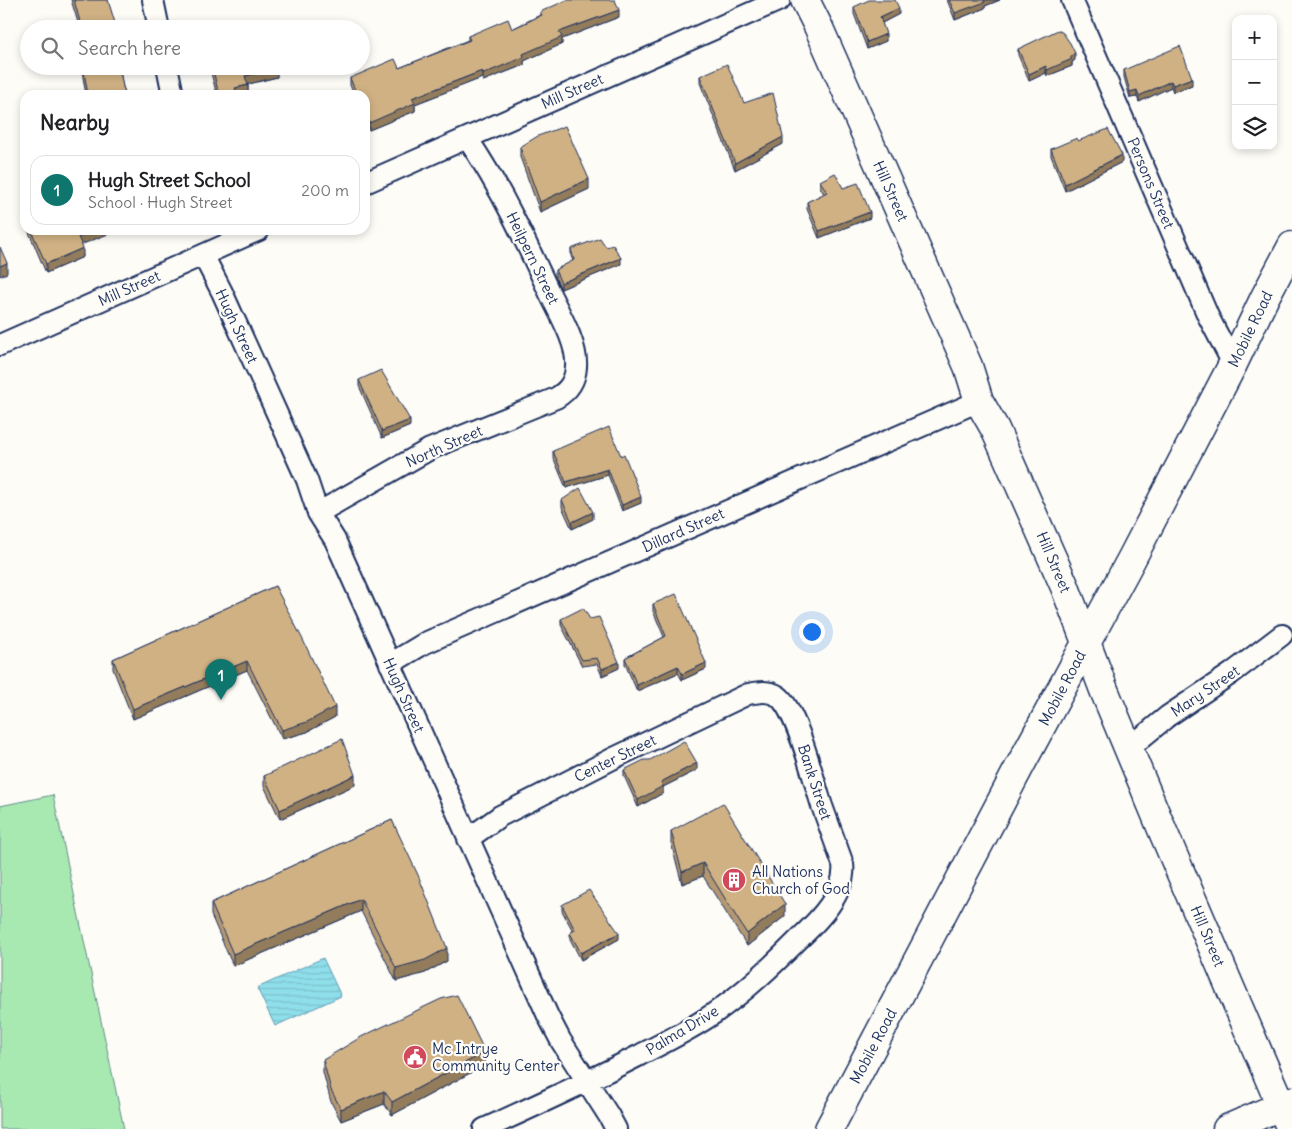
<!DOCTYPE html>
<meta charset="utf-8">
<style>
:root{--surface:#fff;--page:#f2f2f2;--text:#202124;--muted:#757577;--line:#e0e0e0;--accent:#0f766e}
body{margin:0;font-family:Delius,sans-serif;background:var(--page);color:var(--text)}
.controls{position:absolute;right:15px;top:15px;display:grid;overflow:hidden;border-radius:10px;box-shadow:0 2px 8px #0003}
.controls button{width:45px;height:45px;display:grid;place-items:center;padding:0;border:0;border-bottom:1px solid var(--line);background:var(--surface);color:var(--text);font:25px sans-serif}
.you{position:absolute;left:811px;top:631px;width:18px;height:18px;margin:-12px;border:4px solid #fff;border-radius:50%;background:#1a73e8;box-shadow:0 0 0 8px #1a73e833}
.badge{display:grid;place-items:center;width:32px;height:32px;border-radius:50%;background:var(--accent);color:#fff;font-size:16px;font-weight:700}
.pin{position:absolute;translate:-50% -41px;filter:drop-shadow(0 1px 2px #0008)}
.pin::after{content:'';position:absolute;top:26px;width:18px;height:15px;background:inherit;clip-path:polygon(0 0,100% 0,50% 100%)}
.list{margin:0;padding:0;list-style:none}
h2{display:flex;justify-content:space-between;align-items:center;height:65px;margin:0;padding:0 20px;font-size:21px}
h2 small{font-size:16px;font-weight:400;color:var(--muted)}
.list li{display:grid;grid-template-columns:32px 1fr auto;gap:15px;align-items:center;box-sizing:border-box;height:70px;margin:0 10px 10px;padding:0 10px;border:1px solid var(--line);border-radius:15px}
.list b{display:block;font-size:19px;white-space:nowrap}
.list p{margin:0;font-size:16px;white-space:nowrap;color:var(--muted)}
.list em{font-size:16px;font-style:normal;color:var(--muted)}
.icon{flex:none;width:28px;height:28px;fill:none;stroke:currentColor;stroke-width:2;stroke-linecap:round;stroke-linejoin:round}
.map{position:relative;flex:none;width:1292px;height:1129px;overflow:hidden}
.search{position:absolute;background:var(--surface);box-shadow:0 2px 8px #0003;left:20px;top:20px;width:350px;height:55px;display:flex;align-items:center;gap:12px;box-sizing:border-box;padding:0 18px;border-radius:28px;color:var(--muted);font-size:19px}
.panel{position:absolute;background:var(--surface);box-shadow:0 2px 8px #0003;left:20px;top:90px;width:350px;height:145px;border-radius:15px}
.map>svg:first-child{display:block}
</style>
<div class="map">
<svg width="1292" height="1129" viewBox="0 0 1292 1129">
<defs>
<pattern id="water-rules" width="6" height="5" patternUnits="userSpaceOnUse" patternTransform="scale(1.25)"><rect width="6" height="5" fill="#8fdfeb"/><path d="M0 2.5h6" fill="none" stroke="#7bc0cc"/></pattern>
</defs>
<rect width="100%" height="100%" fill="#fdfcf7"/>
<filter id="ink" filterUnits="userSpaceOnUse"><feTurbulence type="fractalNoise" baseFrequency=".02" numOctaves="2"/><feDisplacementMap in="SourceGraphic" scale="10" xChannelSelector="R" yChannelSelector="G"/><feConvolveMatrix kernelMatrix="1 2 1 2 8 2 1 2 1" color-interpolation-filters="sRGB"/></filter>
<g filter="url(#ink)">
<path fill="#a8e9b2" stroke="#628c88" d="M53,795L124,1129H0V806Z"/>
<path fill="url(#water-rules)" stroke="#6199b3" d="M323,958L341,996L275,1026L257,988Z"/>
<g fill="none" stroke-linecap="round" stroke-linejoin="round">
<g stroke="#1b2f5e" stroke-width="24">
<path id="street" d="M153,0L159,29
M1072,0L1208,316L1233,364
M167,66L173,95
M365,183L780,0
M203,255L222,292L307,480L318,513L335,540L548,1016L561,1041L609,1116L616,1129
M0,345L259,230
M318,513L430,449L556,398C568,391 575,382 576,367C578,346 561,316 551,296C526,242 501,188 467,138
M390,664L425,643L979,401
M1129,748L1168,716L1232,673L1282,635
M468,839L500,816L616,757L748,694C759,692 768,690 778,696C797,710 814,782 822,806C829,825 836,845 843,864C847,892 818,921 799,939C772,966 745,992 713,1014C690,1030 663,1043 638,1056C587,1082 535,1106 484,1129"/>
</g>
<g stroke="#1b2f5e" stroke-width="31">
<path id="secondary" d="M805,0L818,26L968,366L979,401L995,429L1065,587L1104,690L1164,834L1291,1129
M829,1129L1022,762L1132,558L1233,364L1265,297L1292,246
M1227,1129L1292,1101"/>
</g>
<use href="#street" stroke="#fdfcf7" stroke-width="20"/>
<use href="#secondary" stroke="#fdfcf7" stroke-width="28"/>
</g>
<path fill="#b39872" stroke="#1b2f5e" d="M71,0H108L115,29H80Z
M947,0H1000L985,6V8L955,20Z
M854,7L899,14L882,23L886,41L867,49L854,14Z
M540,12L619,17L562,39V44L524,61V65L483,81L482,78L415,104V111L369,130L365,121V95H354L350,85V78L399,68L468,40V36L512,29L540,15Z
M1018,49L1075,60L1072,62V66L1047,76L1046,73L1029,81L1018,55Z
M82,66H119L123,87L126,95H86L82,72Z
M209,66H276L277,77L248,84V95H217Z
M1124,70L1192,85L1173,92L1171,87L1139,102L1137,97L1130,98L1124,77Z
M700,76L744,103L783,144L735,170L700,83Z
M1078,141L1122,162L1065,191L1051,156V149Z
M520,147L589,189L540,212L520,157Z
M820,181L843,188L870,218L819,238L807,209V202L824,194L820,187Z
M25,212V224L24,221V213Z
M28,230H118L81,244L83,257L46,273Z
M606,247L621,264L561,289L555,277V270L573,261L571,256V249Z
M359,380L410,426L382,438L359,386Z
M553,451L621,456L641,503L622,511L608,475L566,488L553,457Z
M562,500L593,519L572,529L562,507Z
M275,586L335,717L307,732L282,739L247,670L133,719L113,669V659Z
M653,604L706,669L682,680L678,673L637,691L625,664V658L664,637L653,611Z
M561,619L619,668L602,676L597,664L582,666L561,625Z
M624,770H697L663,787V793L638,807L624,776Z
M264,776L355,785L280,819L264,786Z
M392,820L447,961L425,973L396,981L361,911L233,966L211,915V903Z
M671,831L785,916L747,946L703,876L682,884L671,843Z
M562,905L619,939L581,960L570,939V933L573,931L562,911Z
M323,1060L485,1065L392,1115L384,1104L341,1121L331,1102L323,1072Z"/>
<path fill="#927c5c" stroke="#1b2f5e" d="M984,0H1000L985,6V8L955,20V13Z
M899,8V14L880,24V17Z
M619,10V17L562,39V44L524,61V65L483,81V74L523,54L559,32Z
M115,23V29H111V24Z
M886,34V41L867,49V42Z
M1075,53V60L1072,62V66L1047,76V70L1070,57Z
M1046,66V73L1029,81V74Z
M277,68V77L245,85V76Z
M482,71V78L415,104V111L369,130V123L412,98Z
M1192,78V85L1173,92V85Z
M1171,81V87L1139,102V96Z
M248,85V95H235V88Z
M1137,90V97L1130,98V92Z
M783,137V144L735,170V163Z
M1122,155V162L1065,191V184Z
M589,179V189L540,212V202Z
M870,212V218L819,238V231Z
M96,230H118L78,246V237Z
M83,248V257L46,273V264Z
M621,258V264L561,289V283Z
M7,263V273L0,276V266Z
M410,420V426L382,438V431Z
M608,469V475L566,488V482Z
M641,497V503L622,511V505Z
M593,512V519L572,529V522Z
M247,661V670L133,719V709Z
M619,662V668L602,676V669Z
M706,663V669L682,680V674Z
M678,666V673L637,691V685Z
M335,707V717L307,732L282,739V730Z
M697,763V770L663,787V793L638,807V800L661,782Z
M355,775V785L280,819V810Z
M703,863V876L682,884V872Z
M361,899V911L233,966V954Z
M785,904V916L747,946V934Z
M619,933V939L581,960V953Z
M447,948V961L425,973L396,981V968Z
M485,1052V1065L392,1115V1102Z
M384,1091V1104L341,1121V1109Z"/>
<path fill="#d0b184" stroke="#1b2f5e" d="M74,0H108L115,23L111,24L112,29H82Z
M567,0H615L619,10L559,32L562,37L523,54L524,57L483,74L482,71L412,98L415,103L369,123L365,114V95H357L350,78L395,59L399,68L470,40L468,36L508,19L512,29L542,15L540,12Z
M869,0H895L899,8L880,17L886,34L867,42L854,7Z
M949,0H984L985,2L955,13Z
M233,21L235,29H204Z
M266,25L267,29H251Z
M1058,30L1063,33L1070,43L1075,53L1070,57L1072,59L1047,70L1046,66L1029,74L1018,49Z
M1180,46L1192,78L1173,85L1171,81L1139,96L1137,90L1130,92L1124,70Z
M727,64L744,103L773,93L783,137L735,163L700,76Z
M83,66H119L123,87L126,95H88Z
M212,66H276L277,68L245,76L248,85L235,88L238,95H219Z
M565,126L589,179L540,202L520,147L538,136Z
M1108,129L1122,155L1065,184L1051,149L1077,138L1078,141Z
M835,173L843,188L858,183L870,212L819,231L807,202L827,192L820,181Z
M31,230H96L78,237L83,248L46,264Z
M600,238L606,247L613,245L621,258L561,283L555,270L574,260L571,249Z
M0,247L7,263L0,266Z
M381,370L410,420L382,431L359,380Z
M609,427L621,456L624,454L641,497L622,505L608,469L566,482L553,451Z
M580,488L593,512L572,522L562,500Z
M275,586L302,638L335,707L307,722L282,730L247,661L133,709L113,659Z
M676,594L706,663L682,674L678,666L637,685L625,658L666,636L653,604Z
M583,608L590,619L599,617L619,662L602,669L597,658L582,660L561,619Z
M342,739L355,775L280,810L264,776Z
M684,741L697,763L661,782L663,786L638,800L624,770L644,760H650Z
M723,803L785,904L747,934L703,863L682,872L671,831Z
M392,820L418,875L447,948L425,960L396,968L361,899L233,954L211,903Z
M589,890L619,933L581,953L570,933L575,930L562,905Z
M457,995L485,1052L392,1102L384,1091L341,1109L331,1090L323,1060L361,1037L441,999Z"/>
</g>
<defs>
<g id="building-disc" transform="scale(1.25)"><circle r="9.5" fill="#d1495b" stroke="#fdfcf7"/><path d="M-4-6H4V6H1V3H-1V6H-4ZM-2.5-4.3h1.7v1.8h-1.7ZM.8-4.3h1.7v1.8H.8ZM-2.5-1h1.7V.8h-1.7ZM.8-1h1.7V.8H.8Z" fill="#fff"/></g>
<g id="civic-disc" transform="scale(1.25)"><circle r="9.5" fill="#d1495b" stroke="#fdfcf7"/><path d="M-.6-6.5H3V-4.5H.6V-3L4-1V1h2V6H-6V1h2V-1L-.6-3ZM-1.2 2.5V6h2.4V2.5Z" fill="#fff"/></g>
</defs>
<g fill-rule="evenodd">
<use href="#building-disc" x="734" y="880"/>
<use href="#civic-disc" x="415" y="1057"/>
</g>
<g text-anchor="middle" dominant-baseline="central" stroke-width="4.5" stroke-linejoin="round" paint-order="stroke">
<g font-size="15" fill="#1b2f5e" stroke="#fdfcf7">
<text transform="translate(572 91) rotate(-24)">Mill Street</text>
<text transform="translate(1151 183) rotate(67)">Persons Street</text>
<text transform="translate(891 191) rotate(66)">Hill Street</text>
<text transform="translate(533 258) rotate(64)">Heilpern Street</text>
<text transform="translate(129 288) rotate(-24)">Mill Street</text>
<text transform="translate(237 326) rotate(65)">Hugh Street</text>
<text transform="translate(1250 329) rotate(-64)">Mobile Road</text>
<text transform="translate(444 446) rotate(-24)">North Street</text>
<text transform="translate(683 530) rotate(-24)">Dillard Street</text>
<text transform="translate(1054 562) rotate(67)">Hill Street</text>
<text transform="translate(1062 688) rotate(-62)">Mobile Road</text>
<text transform="translate(1205 691) rotate(-34)">Mary Street</text>
<text transform="translate(404 695) rotate(66)">Hugh Street</text>
<text transform="translate(615 758) rotate(-26)">Center Street</text>
<text transform="translate(815 782) rotate(72)">Bank Street</text>
<text transform="translate(1208 936) rotate(67)">Hill Street</text>
<text transform="translate(682 1030) rotate(-31)">Palma Drive</text>
<text transform="translate(873 1046) rotate(-62)">Mobile Road</text>
</g>
<g font-size="15" fill="#1b2f5e" stroke="#fdfcf7" text-anchor="start">
<text x="752" y="871">All Nations<tspan x="752" dy="17">Church of God</tspan></text>
<text x="432" y="1048">Mc Intrye<tspan x="432" dy="17">Community Center</tspan></text>
</g>
</g>
</svg>
<div class="controls">
<button>+</button>
<button>−</button>
<button><svg class="icon" aria-label="layers" viewBox="0 0 24 24"><path d="M12 4l9 5-9 5-9-5zM3 14l9 5 9-5"/></svg></button>
</div>
<div class="you"></div>
<div class="pin badge" style="left:221px;top:700px">1</div>
<div class="search"><svg class="icon" aria-label="search" viewBox="0 0 24 24"><circle cx="10" cy="10" r="6"/><path d="M15 15l6 6"/></svg>Search here</div>
<section class="panel">
<h2>Nearby<small></small></h2>
<ul class="list">
<li><span class="badge">1</span><div><b>Hugh Street School</b><p>School · Hugh Street</p></div><em>200 m</em></li>
</ul>
</section>
</div>
